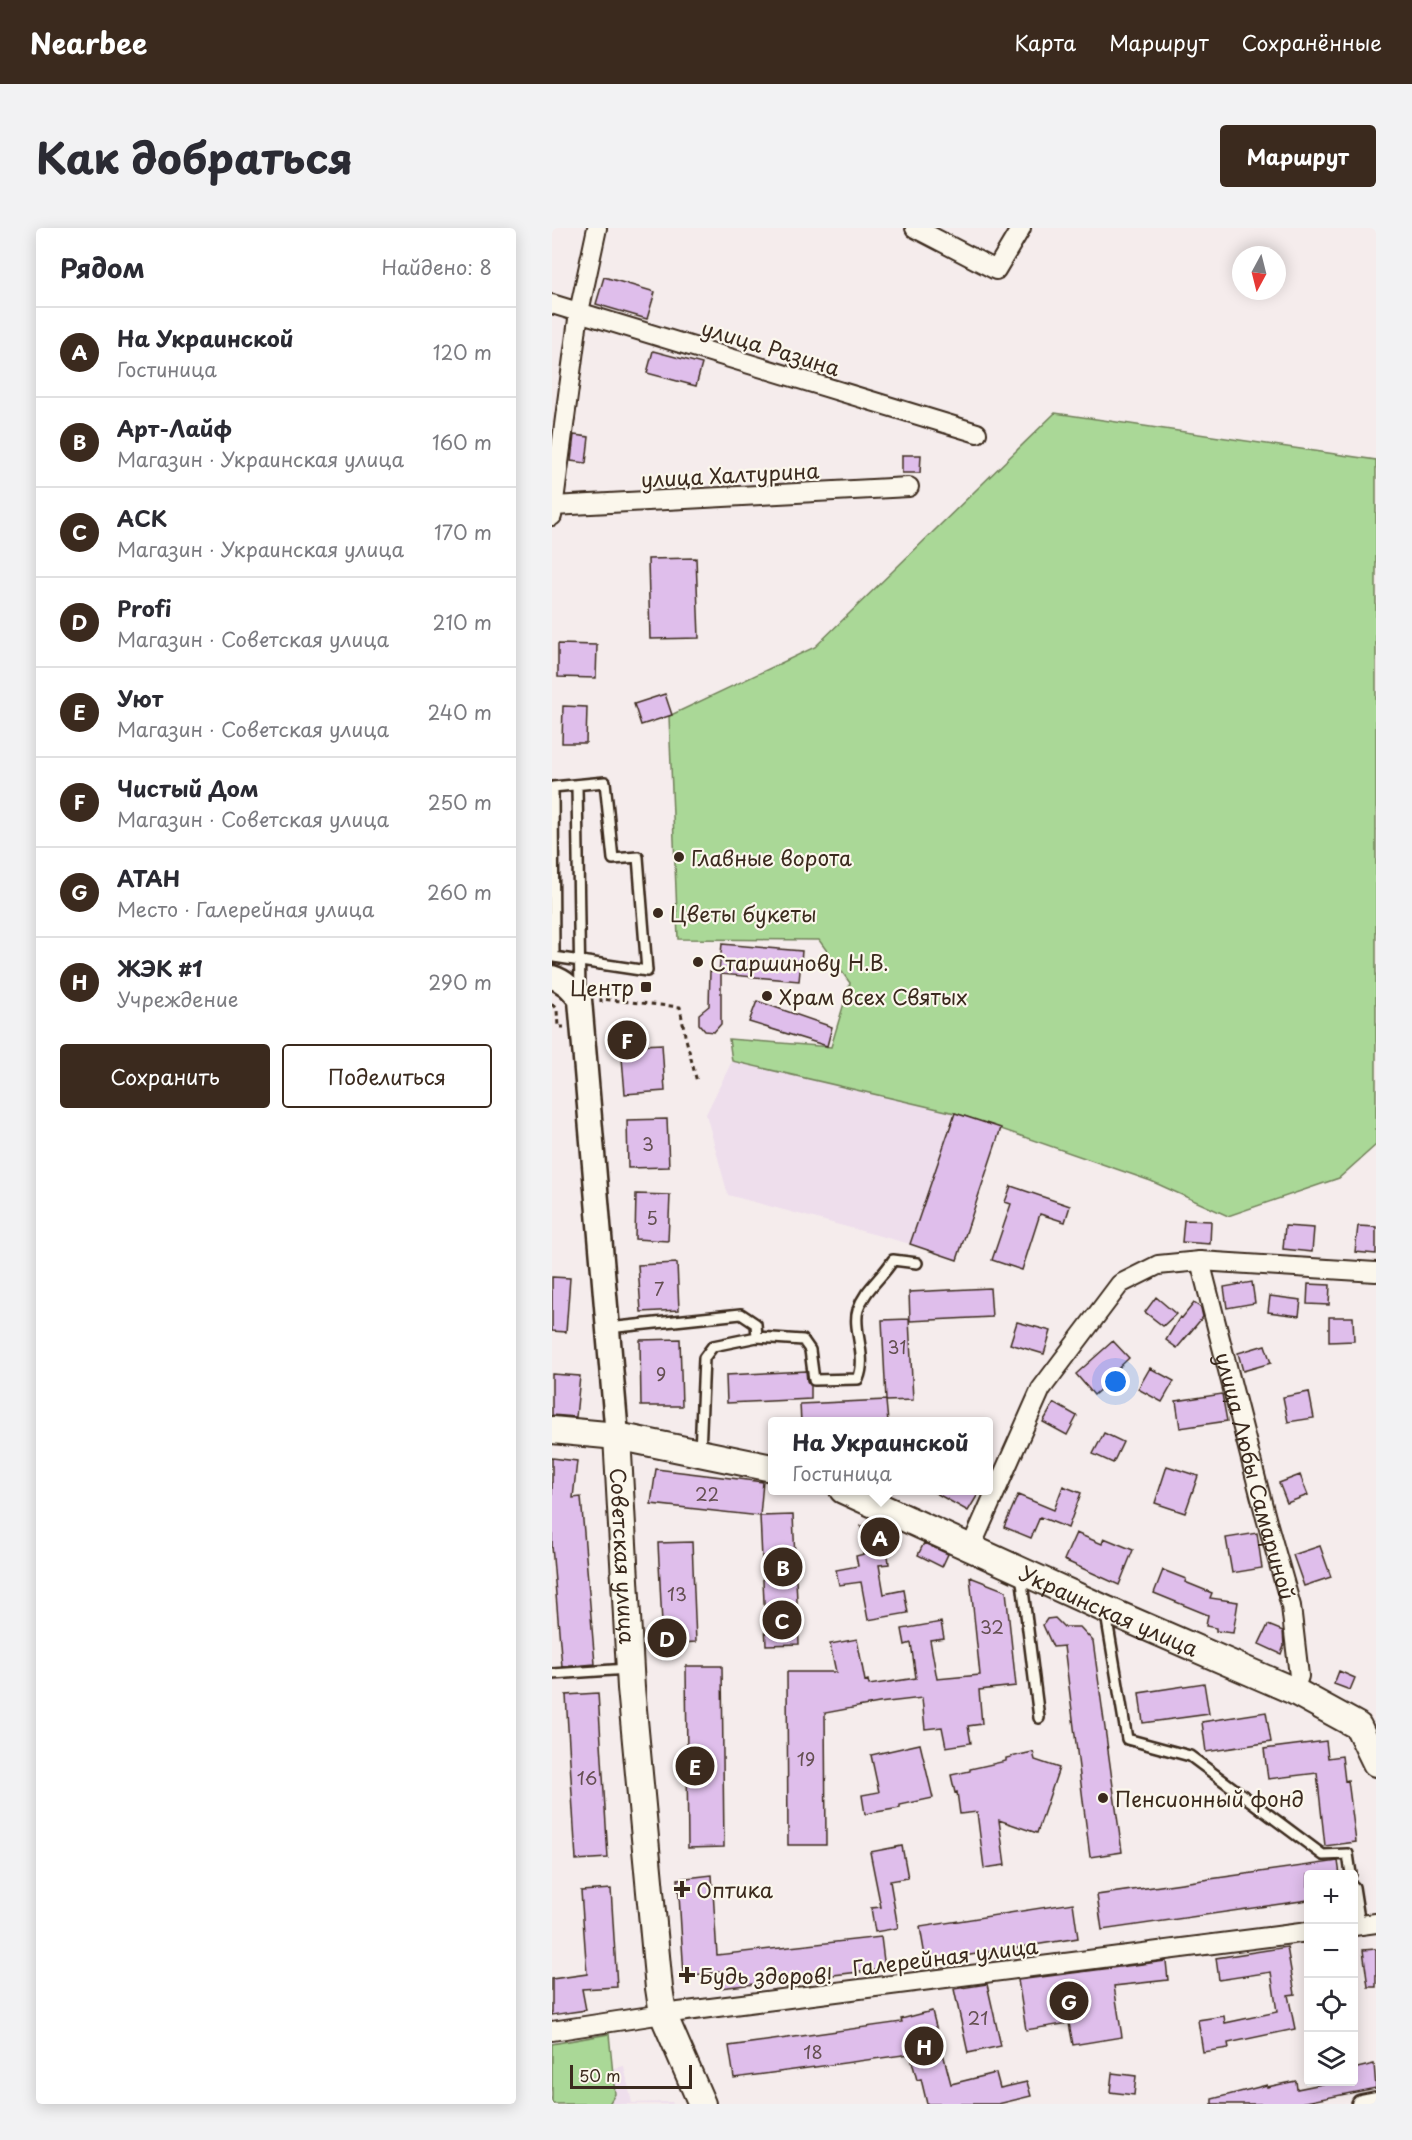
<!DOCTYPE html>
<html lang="ru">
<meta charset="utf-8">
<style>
:root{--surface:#fff;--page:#f2f2f3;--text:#2b2b33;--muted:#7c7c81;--line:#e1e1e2;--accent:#3b2a1e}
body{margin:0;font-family:"Playpen Sans",sans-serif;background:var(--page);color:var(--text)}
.controls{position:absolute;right:18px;bottom:18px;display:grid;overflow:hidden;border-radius:6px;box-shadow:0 3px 15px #0003}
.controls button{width:54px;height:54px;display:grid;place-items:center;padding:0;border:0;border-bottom:2px solid var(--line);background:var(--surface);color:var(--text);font:30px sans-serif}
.compass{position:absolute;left:680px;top:18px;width:54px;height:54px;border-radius:50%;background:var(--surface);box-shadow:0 3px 15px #0003;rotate:187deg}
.scale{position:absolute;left:18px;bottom:15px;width:122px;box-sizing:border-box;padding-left:6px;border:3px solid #3b2a1e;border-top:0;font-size:16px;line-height:21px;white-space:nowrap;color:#3b2a1e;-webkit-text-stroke:4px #fbf7ec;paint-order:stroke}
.you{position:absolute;left:564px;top:1154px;width:21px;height:21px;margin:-15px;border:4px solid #fff;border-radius:50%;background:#1a73e8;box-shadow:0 0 0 9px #1a73e833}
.badge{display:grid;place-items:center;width:39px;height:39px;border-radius:50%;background:var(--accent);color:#fff;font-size:20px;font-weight:700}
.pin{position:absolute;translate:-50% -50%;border:3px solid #fff;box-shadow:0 2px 6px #0006}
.popup{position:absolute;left:216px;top:1189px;width:225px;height:78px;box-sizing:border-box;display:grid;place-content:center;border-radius:6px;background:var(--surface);filter:drop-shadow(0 2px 4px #0005);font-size:20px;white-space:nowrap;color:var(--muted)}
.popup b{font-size:22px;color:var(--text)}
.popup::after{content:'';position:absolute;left:50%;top:100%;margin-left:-12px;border:12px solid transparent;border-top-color:var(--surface)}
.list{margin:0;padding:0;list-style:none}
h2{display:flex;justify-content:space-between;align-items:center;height:78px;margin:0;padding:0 24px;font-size:26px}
h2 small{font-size:20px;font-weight:400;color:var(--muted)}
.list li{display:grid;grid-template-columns:39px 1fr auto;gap:18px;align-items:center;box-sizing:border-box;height:90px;padding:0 24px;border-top:2px solid var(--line)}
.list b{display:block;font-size:22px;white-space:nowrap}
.list p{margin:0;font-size:20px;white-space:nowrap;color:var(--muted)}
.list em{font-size:20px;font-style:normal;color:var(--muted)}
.actions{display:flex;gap:12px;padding:18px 24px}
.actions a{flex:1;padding:14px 0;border:2px solid var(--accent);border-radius:6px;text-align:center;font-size:21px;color:var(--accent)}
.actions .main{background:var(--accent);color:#fff}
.icon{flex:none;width:33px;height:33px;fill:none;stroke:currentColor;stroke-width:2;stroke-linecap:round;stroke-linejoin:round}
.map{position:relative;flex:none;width:824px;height:1876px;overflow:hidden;border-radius:6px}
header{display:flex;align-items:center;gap:36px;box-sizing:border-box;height:84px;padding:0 30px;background:var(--accent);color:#fff}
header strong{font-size:28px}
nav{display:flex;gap:33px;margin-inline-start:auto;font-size:21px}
.intro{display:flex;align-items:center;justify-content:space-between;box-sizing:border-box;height:144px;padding:0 36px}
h1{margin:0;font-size:42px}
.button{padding:15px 27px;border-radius:6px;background:var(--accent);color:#fff;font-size:21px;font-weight:700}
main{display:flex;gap:36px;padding:0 36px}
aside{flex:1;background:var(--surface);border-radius:6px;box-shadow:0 3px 15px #0003}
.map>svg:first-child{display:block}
</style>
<header>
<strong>Nearbee</strong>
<nav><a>Карта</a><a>Маршрут</a><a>Сохранённые</a></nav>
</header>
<div class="intro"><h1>Как добраться</h1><a class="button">Маршрут</a></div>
<main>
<aside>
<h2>Рядом<small>Найдено: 8</small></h2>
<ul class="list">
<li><span class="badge">A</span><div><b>На Украинской</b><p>Гостиница</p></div><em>120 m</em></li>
<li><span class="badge">B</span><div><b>Арт-Лайф</b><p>Магазин · Украинская улица</p></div><em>160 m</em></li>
<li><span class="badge">C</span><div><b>АСК</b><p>Магазин · Украинская улица</p></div><em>170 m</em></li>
<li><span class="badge">D</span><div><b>Profi</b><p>Магазин · Советская улица</p></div><em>210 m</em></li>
<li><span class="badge">E</span><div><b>Уют</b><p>Магазин · Советская улица</p></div><em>240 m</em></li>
<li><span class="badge">F</span><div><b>Чистый Дом</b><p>Магазин · Советская улица</p></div><em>250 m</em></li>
<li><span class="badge">G</span><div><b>АТАН</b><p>Место · Галерейная улица</p></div><em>260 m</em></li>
<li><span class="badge">H</span><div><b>ЖЭК #1</b><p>Учреждение</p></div><em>290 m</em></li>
</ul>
<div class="actions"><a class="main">Сохранить</a><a>Поделиться</a></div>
</aside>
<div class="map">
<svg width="824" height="1876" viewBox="0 0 824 1876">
<rect width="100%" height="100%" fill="#f5ecec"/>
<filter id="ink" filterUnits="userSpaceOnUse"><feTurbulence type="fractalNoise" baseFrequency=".0167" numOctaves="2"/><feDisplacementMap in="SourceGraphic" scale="12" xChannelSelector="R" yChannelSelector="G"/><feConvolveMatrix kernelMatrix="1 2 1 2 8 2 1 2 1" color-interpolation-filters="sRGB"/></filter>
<g filter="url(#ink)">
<path fill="#eedeec" d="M180,833L403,885L449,900L405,1032L358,1016L176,967L154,886Z
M72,1838L80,1875L120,1874L121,1876H0V1854Z"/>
<path fill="#aad897" stroke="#72815a" stroke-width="1.5" d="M503,185L824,232V917L787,950L676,988L599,953L403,885L180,833L177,811L279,819L298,755L267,712L126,711L117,488L263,419Z
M57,1806L63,1866L57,1876H0V1816Z"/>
<path fill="#dfbeeb" stroke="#3b2a1e" stroke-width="1.5" d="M52,49L103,64L95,91L44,76Z
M101,123L150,136L144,158L95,145Z
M22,207L37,209L34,235L19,233Z
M350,227H369L368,245H350Z
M144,330L147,410L98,411L96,331Z
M6,416L45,417L44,450L6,449Z
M113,466L120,487L89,497L82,476Z
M11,478L35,479L34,515H10Z
M170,716L250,723L247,753L169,746V796L162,804L153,803L147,796V786L157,778L158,743L167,744Z
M205,773L280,799L275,818L197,794Z
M110,816L113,863L73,866L69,818Z
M403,885L449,900L405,1032L358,1016Z
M115,891L117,939L76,940L75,892Z
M459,958L518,978L513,994L488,986L470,1042L440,1032L459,976L453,974Z
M84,966L118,967L116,1013L83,1011Z
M632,992L659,993L658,1016L630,1014Z
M733,998L762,1000L760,1024L731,1021Z
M806,998L824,999V1026L803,1024Z
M125,1035L127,1082L89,1084L86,1037Z
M0,1049L18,1050L14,1104L0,1103Z
M700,1054L703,1075L675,1080L672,1059Z
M756,1056L778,1057L777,1077L755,1076Z
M438,1060L440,1089L358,1093L357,1064Z
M718,1068L749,1072L747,1088L716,1084Z
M604,1069L624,1086L611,1098L593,1084Z
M642,1075L649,1080L651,1089L625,1120L614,1112L628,1089L630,1090Z
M777,1089H801L802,1113L777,1114Z
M357,1091L361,1172L334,1173L336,1194H249L248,1176L334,1172L330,1092Z
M465,1094L499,1103L492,1126L458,1116Z
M128,1111L130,1178H89L88,1112Z
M561,1113L577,1130L556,1150L558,1153L542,1167L524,1146Z
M713,1117L719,1135L691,1143L686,1125Z
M598,1140L622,1153L610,1174L586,1161Z
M254,1143L255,1153L259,1158V1171L175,1175L174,1147Z
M0,1146L28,1148L24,1189L0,1187Z
M757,1164L762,1190L736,1194L731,1169Z
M670,1166L675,1193L628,1200L624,1173Z
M502,1175L525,1188L515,1207L491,1194Z
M552,1205L571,1214L561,1235L541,1226Z
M0,1230L25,1233L21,1270L29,1269L43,1436L10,1439L0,1318Z
M615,1238L646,1248L633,1285L603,1275Z
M104,1241L211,1254L208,1288L99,1276Z
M748,1247L756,1267L735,1275L727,1255Z
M511,1258L529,1265L516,1300L488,1289L479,1310L452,1299L466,1267L502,1282Z
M380,1263H428L416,1283Z
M241,1287L247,1416L214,1417L208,1288Z
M330,1296L333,1298L337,1336L327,1337L332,1366L352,1362L356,1385L316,1392L309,1354L287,1357L284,1342L306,1338L304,1328L312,1326L309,1298Z
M524,1305L550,1316L552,1310L581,1322L567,1357L512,1332Z
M705,1305L710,1340L680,1345L674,1310Z
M140,1314L144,1414L111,1416L106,1315Z
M372,1315L396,1326L390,1339L366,1327Z
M768,1318L779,1349L752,1358L741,1327Z
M611,1342L634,1351L633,1354L660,1365L658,1370L686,1374L681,1405L664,1403V1400L654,1398L656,1387L602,1365Z
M418,1349L454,1363L464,1458L427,1462L430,1496L416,1498L419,1515L394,1519L390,1499L373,1501L370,1470L327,1475L273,1485L274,1617H236L235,1444H284L278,1416L305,1411L313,1453L316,1452L317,1457L364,1450L359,1415L353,1417L350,1401L389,1394L392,1410L378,1412L385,1451L428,1447Z
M503,1390L512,1399H528L541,1413L570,1624L538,1629L512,1418L501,1419L491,1397L495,1391Z
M716,1397L731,1403L732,1418L729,1426L707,1416Z
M134,1438H170L172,1619L136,1620Z
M787,1443L803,1450L798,1462L782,1456Z
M652,1455L657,1486L591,1495L587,1465Z
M46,1465L56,1630L24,1632L14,1467Z
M714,1484L719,1514L654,1524L650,1494Z
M774,1513L776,1530L790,1528L793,1553L796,1552L804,1614L773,1618L765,1545L716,1551L712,1521Z
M368,1516L381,1570L348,1577V1580L313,1586L310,1567L327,1564L319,1527Z
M481,1524L483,1532L507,1540L485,1605L447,1592L453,1637L432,1640L425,1584L408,1586L405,1564L403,1565L399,1547L418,1543V1541L454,1533V1530Z
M350,1618L356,1650L338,1653L346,1700L323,1704L319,1680L329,1679L318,1624Z
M786,1633L788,1647H756V1672L550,1702L545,1667Z
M160,1647L165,1727L329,1709L333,1741L168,1760L167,1744L132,1748L126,1651Z
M59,1661L65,1759L30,1761L34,1782L0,1787V1751L35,1746L29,1663Z
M521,1675L526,1710L374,1734L368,1699Z
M735,1719L743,1766L736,1767L743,1801L676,1815L677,1820L651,1824L646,1792L672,1788L673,1795L725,1784L719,1744L667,1752L664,1730Z
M824,1721V1759H816L811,1722Z
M614,1733L616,1752L562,1758L570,1809L521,1817L517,1795L474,1802L466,1752Z
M435,1756L449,1818L416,1825L402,1761Z
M380,1783L399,1856L444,1845L448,1860L475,1854L479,1868L446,1876H375L369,1851L365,1852L358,1826L182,1850L177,1818L350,1794L349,1791Z
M822,1836L824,1860L744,1876H660V1871L715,1857V1859L744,1853L745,1861L780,1854H801V1841Z
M560,1845L584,1848L582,1867L558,1864Z"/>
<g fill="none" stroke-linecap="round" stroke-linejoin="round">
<g stroke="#3b2a1e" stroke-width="14">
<path id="service" d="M53,554L61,631L86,629L95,743L2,729L1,559Z
M25,557L28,767
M56,1100L189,1086L204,1096L205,1109L161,1118L152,1130L148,1224
M205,1109L251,1112L258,1122L262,1152L306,1151C316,1129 300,1100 306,1082C312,1062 330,1050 341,1032L365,1035
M469,1346L487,1490
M554,1386L575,1511L638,1528L771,1627L796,1626L799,1646
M0,1446L76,1441
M802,1659L808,1697"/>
</g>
<g stroke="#3b2a1e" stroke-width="22">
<g id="minor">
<path d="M363,0L444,42L469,0"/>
<path d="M0,76L425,205"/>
<path d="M1,278L357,259"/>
<path d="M0,288L27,84L45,0"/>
<path id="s1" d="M648,1033L714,1290L739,1378L747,1448L742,1463"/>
<path d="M418,1321L489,1161L568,1056L606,1037L648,1033L824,1044"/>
<path d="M802,1698L824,1695"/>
<path d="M0,1803L111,1786L756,1704"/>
<path d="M809,1876L824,1873"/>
</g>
</g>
<g stroke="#3b2a1e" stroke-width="27">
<path id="tertiary" d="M0,749C13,753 20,761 28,772L65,1208"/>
</g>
<g stroke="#3b2a1e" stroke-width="30">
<g id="secondary">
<path d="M0,1202L65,1208L220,1240"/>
<path id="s2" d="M65,1208L79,1460L107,1760L111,1786L150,1876"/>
<path id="s3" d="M291,1262L553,1381L742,1463L806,1498L824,1535"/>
</g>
</g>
<path stroke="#3b2a1e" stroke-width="3" stroke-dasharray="4.5 4.5" stroke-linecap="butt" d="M49,775V771L128,779L133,807L145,854
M0,776L5,782L6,799H12"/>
<use href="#service" stroke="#fbf7ec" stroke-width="9"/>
<use href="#minor" stroke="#fbf7ec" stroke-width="18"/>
<use href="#tertiary" stroke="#fbf7ec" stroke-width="22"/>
<use href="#secondary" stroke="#fbf7ec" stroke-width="26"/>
</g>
</g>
<g fill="#3b2a1e" stroke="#fbf7ec" stroke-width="2">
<circle cx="127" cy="629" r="6"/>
<circle cx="106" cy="685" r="6"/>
<circle cx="146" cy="734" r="6"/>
<rect x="88" y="753" width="12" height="12" rx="3"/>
<circle cx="215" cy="768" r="6"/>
<circle cx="551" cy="1570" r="6"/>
<path d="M127 1652h6v6h6v6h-6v6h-6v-6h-6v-6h6z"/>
<path d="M132 1738h6v6h6v6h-6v6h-6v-6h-6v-6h6z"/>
</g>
<g text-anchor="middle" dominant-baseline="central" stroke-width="4.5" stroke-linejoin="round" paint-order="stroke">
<g font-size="18" fill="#644f51">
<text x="96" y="915">3</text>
<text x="100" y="989">5</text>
<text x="107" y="1060">7</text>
<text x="345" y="1118">31</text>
<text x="109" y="1145">9</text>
<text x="155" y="1265">22</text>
<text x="125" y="1365">13</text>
<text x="440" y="1398">32</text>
<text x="254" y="1530">19</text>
<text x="35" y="1549">16</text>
<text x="426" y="1789">21</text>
<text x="261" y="1823">18</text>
</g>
<g font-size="21" fill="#3b2a1e" stroke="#fbf7ec">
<text transform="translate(219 119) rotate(17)">улица Разина</text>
<text transform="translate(178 246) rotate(-3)">улица Халтурина</text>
<text stroke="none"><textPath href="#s1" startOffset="222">улица Любы Самариной</textPath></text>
<text stroke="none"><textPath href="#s2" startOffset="120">Советская улица</textPath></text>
<text stroke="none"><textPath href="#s3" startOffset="292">Украинская улица</textPath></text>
<text transform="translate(393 1728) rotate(-7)">Галерейная улица</text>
</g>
<g font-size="21" fill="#3b2a1e" stroke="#fbf7ec" text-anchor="start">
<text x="139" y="629">Главные ворота</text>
<text x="118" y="685">Цветы букеты</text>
<text x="158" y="734">Старшинову Н.В.</text>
<text x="82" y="759" text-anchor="end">Центр</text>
<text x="227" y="768">Храм всех Святых</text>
<text x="563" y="1570">Пенсионный фонд</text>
<text x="144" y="1661">Оптика</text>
<text x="147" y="1747">Будь здоров!</text>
</g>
</g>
</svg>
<div class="controls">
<button>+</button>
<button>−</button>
<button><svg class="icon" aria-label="locate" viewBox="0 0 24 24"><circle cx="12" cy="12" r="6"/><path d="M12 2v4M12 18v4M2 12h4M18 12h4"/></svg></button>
<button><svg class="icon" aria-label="layers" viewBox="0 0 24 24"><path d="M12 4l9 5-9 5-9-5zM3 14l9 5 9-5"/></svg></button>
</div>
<svg class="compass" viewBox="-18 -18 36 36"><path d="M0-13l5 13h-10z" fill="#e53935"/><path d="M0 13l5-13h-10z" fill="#7c7c81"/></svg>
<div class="scale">50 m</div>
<div class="you"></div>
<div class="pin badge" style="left:328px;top:1309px">A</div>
<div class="popup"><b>На Украинской</b>Гостиница</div>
<div class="pin badge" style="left:231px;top:1339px">B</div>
<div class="pin badge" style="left:230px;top:1392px">C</div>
<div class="pin badge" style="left:115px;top:1410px">D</div>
<div class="pin badge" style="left:143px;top:1538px">E</div>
<div class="pin badge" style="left:75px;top:812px">F</div>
<div class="pin badge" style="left:517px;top:1773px">G</div>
<div class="pin badge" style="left:372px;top:1818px">H</div>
</div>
</main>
